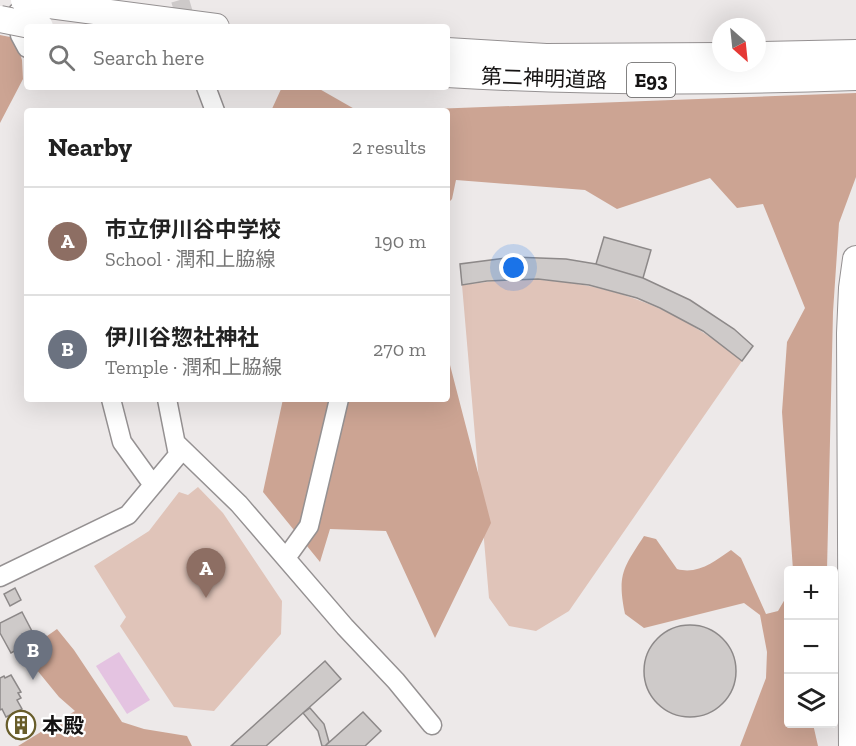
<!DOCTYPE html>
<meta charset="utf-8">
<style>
:root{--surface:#fff;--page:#f6f6f6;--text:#222;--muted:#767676;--line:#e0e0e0;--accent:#685d2a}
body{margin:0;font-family:"Zilla Slab","Noto Sans JP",serif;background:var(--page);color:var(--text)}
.controls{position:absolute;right:18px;bottom:18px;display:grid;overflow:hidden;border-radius:6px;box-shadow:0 6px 24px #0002}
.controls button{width:54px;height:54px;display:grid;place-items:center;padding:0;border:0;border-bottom:2px solid var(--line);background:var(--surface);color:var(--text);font:30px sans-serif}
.compass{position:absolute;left:712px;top:18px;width:54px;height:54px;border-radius:50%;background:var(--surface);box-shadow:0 6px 24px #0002;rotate:153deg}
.you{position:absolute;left:514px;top:268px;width:21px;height:21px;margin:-15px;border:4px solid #fff;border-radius:50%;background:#1a73e8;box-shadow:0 0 0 9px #1a73e833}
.badge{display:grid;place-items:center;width:39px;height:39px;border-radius:50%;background:var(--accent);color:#fff;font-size:20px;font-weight:700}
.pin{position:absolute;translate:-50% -50px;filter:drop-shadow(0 2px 3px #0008)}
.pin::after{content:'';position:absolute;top:32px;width:21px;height:18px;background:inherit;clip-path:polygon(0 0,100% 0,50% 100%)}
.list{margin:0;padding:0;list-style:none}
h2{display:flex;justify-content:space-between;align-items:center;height:78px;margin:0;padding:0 24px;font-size:26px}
h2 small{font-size:20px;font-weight:400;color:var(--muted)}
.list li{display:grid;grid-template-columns:39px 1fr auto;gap:18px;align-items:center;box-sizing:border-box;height:108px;padding:0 24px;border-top:2px solid var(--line)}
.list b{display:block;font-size:22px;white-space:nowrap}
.list p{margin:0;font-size:20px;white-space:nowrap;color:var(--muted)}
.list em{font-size:20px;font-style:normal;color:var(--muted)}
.icon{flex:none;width:33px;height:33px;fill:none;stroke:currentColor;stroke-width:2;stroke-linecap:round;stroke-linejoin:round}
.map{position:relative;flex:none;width:856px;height:746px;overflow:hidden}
.search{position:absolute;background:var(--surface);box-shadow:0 6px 24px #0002;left:24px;top:24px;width:426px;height:66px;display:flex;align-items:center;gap:15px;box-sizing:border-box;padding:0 21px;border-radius:6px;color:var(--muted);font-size:22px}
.panel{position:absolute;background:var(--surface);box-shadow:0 6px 24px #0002;left:24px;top:108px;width:426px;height:294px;border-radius:6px}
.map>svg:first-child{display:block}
</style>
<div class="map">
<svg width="856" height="746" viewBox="0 0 856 746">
<rect width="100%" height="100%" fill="#ede9e9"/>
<path fill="#e0c4b9" d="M512,279C602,279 673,304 742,361L569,611L536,631L509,626L489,598L462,285Z
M198,487L223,513L282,601L281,634L214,711L174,707L120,626L126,617L94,566L149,531L179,492L188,495Z"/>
<path fill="#cca493" d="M0,35L15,38L22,60L23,79L0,123Z
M282,87H316L358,111H271Z
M856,93V177L839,223L833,312L827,570H793L782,412L787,342L805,308L763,204L737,208L710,178L617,209L585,190L456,180L452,199L447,204V111H380Z
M447,363L450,365L491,523L435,638L386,531L330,529L320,562L263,492L283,399H447Z
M644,536L656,539L677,569C698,575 715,561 731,550L741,558L766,614L778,611L788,594V724H813L818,746H740L766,678L767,652L760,615L744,603L644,628L625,614C617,575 623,568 644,536Z
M57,629L74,650L122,722L144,729L187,736L192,746H18L75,711L59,697L23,653Z"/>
<path fill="#e4c3e1" d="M119,652L150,700L127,714L96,666Z"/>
<path fill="#cecac9" stroke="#8d8989" stroke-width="1.5" d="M604,237L651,250L643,278L596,264Z
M513,257L566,259L596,264L643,278L690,300L734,329L753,346L742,361L703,331L660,308L637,298L589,285L538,279L487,281L462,285L460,264Z
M15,588L21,600L10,606L4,594Z
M22,612L36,639L11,653L0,633V623Z
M644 671a46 46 0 1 1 92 0a46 46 0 1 1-92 0Z
M325,661L341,679L266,746H231Z
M11,675L21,692L18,693L21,698L17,700L22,709L6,717L2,709L0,710V678L4,676L5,678Z
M310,708L324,724L329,742L325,746H322L318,731L303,713Z
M25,711L35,729L16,739L7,721Z
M363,712L381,731L365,746H325Z"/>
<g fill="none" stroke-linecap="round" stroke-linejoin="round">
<path stroke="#cdc9c9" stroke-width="18" stroke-dasharray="18 9" stroke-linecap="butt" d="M180,0L188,27"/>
<g stroke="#959192" stroke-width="21">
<path id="minor" d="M18,12L20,35L27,48
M206,87L215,111
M111,399L122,442L153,485
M176,443L239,504L345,627L396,681L432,725
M286,558L309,526L339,399
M0,577L128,515L178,455L167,399"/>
</g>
<g stroke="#959192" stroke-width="28">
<path id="highway" d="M42,4L216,27
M447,51L546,57L721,56
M757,55L856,53
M447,74C583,82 720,82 856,77
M852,746L850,333L852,288L856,259"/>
</g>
<use href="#minor" stroke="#fff" stroke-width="18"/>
<use href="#highway" stroke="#fff" stroke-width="26"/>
<g stroke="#959192" stroke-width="28" stroke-linecap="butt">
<path id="highway-bridge" d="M24,0L42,4
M0,19L40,27"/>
</g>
<use href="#highway-bridge" stroke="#fff" stroke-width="26"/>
</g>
<defs>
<g id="building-ring" transform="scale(1.5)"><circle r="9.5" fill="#fff" stroke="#685d2a" stroke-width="1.5"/><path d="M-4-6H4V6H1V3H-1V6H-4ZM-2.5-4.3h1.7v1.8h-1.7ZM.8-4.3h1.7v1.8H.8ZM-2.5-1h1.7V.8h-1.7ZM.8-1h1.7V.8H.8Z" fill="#685d2a"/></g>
</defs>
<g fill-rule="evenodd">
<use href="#building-ring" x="21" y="725"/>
</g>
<g text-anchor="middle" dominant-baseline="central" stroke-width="4.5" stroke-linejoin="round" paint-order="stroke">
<rect fill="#fff" stroke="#5b5a5a" stroke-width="1.5" x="627" y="63" width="48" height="34" rx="4.5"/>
<g font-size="20" font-weight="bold" fill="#151313">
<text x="651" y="80">E93</text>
</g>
<g font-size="21" fill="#151313" stroke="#fff">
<text transform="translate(544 78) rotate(2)">第二神明道路</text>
</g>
<g font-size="21" font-weight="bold" fill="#151313" stroke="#fff" text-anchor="start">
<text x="42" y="725">本殿</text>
</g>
</g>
</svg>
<div class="controls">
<button>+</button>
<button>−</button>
<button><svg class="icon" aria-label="layers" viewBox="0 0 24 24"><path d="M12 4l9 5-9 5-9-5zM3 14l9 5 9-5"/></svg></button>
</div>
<svg class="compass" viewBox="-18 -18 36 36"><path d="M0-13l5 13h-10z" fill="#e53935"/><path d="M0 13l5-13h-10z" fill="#767676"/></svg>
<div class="you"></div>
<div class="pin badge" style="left:206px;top:598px;background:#8d6e63">A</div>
<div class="pin badge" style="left:33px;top:680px;background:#6b7280">B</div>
<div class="search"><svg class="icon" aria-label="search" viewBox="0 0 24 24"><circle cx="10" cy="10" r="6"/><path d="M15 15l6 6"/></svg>Search here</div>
<section class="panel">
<h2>Nearby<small>2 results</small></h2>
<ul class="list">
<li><span class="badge" style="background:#8d6e63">A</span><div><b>市立伊川谷中学校</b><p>School · 潤和上脇線</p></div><em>190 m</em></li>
<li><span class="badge" style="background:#6b7280">B</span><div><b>伊川谷惣社神社</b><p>Temple · 潤和上脇線</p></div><em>270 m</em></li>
</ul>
</section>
</div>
